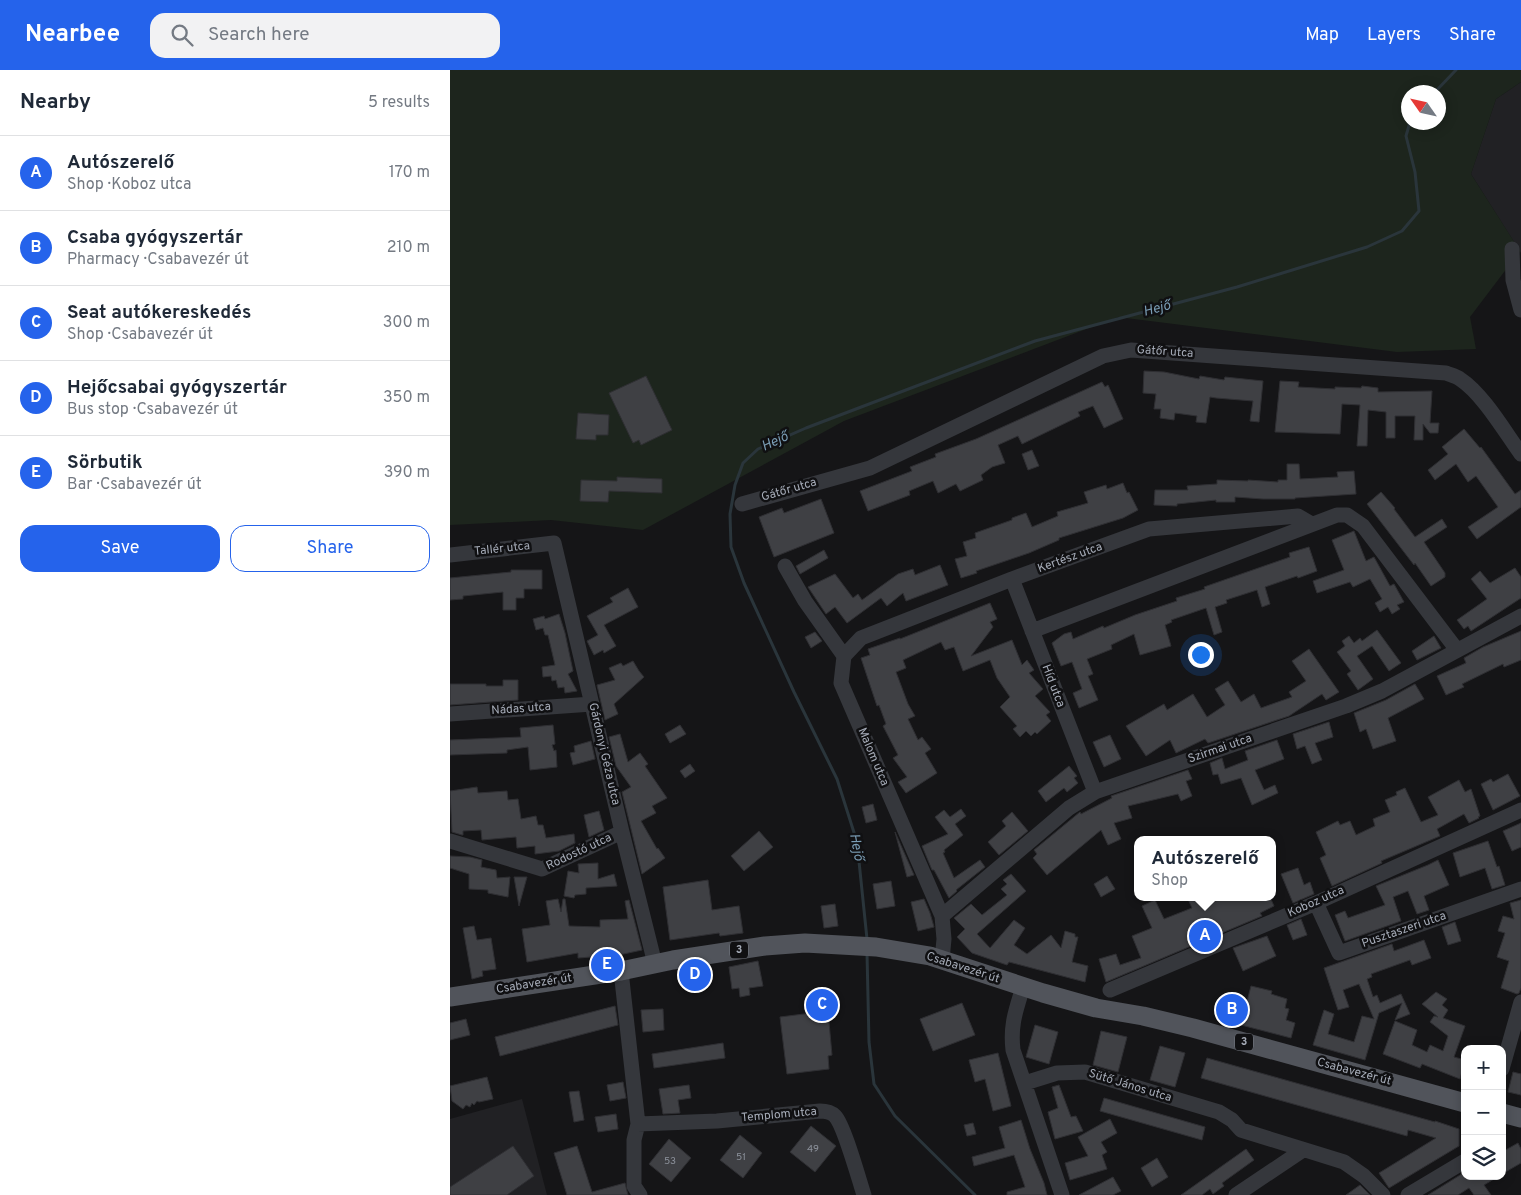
<!DOCTYPE html>
<meta charset="utf-8">
<style>
:root{--surface:#fff;--page:#f2f2f3;--text:#1f2937;--muted:#747a83;--line:#e0e1e3;--accent:#2563eb}
body{margin:0;font-family:Overpass,sans-serif;background:var(--page);color:var(--text)}
.controls{position:absolute;right:15px;bottom:15px;display:grid;overflow:hidden;border-radius:10px;box-shadow:0 2px 12px #0003}
.controls button{width:45px;height:45px;display:grid;place-items:center;padding:0;border:0;border-bottom:1px solid var(--line);background:var(--surface);color:var(--text);font:25px sans-serif}
.compass{position:absolute;left:951px;top:15px;width:45px;height:45px;border-radius:50%;background:var(--surface);box-shadow:0 2px 12px #0003;rotate:304deg}
.you{position:absolute;left:750px;top:584px;width:18px;height:18px;margin:-12px;border:4px solid #fff;border-radius:50%;background:#1a73e8;box-shadow:0 0 0 8px #1a73e833}
.badge{display:grid;place-items:center;width:32px;height:32px;border-radius:50%;background:var(--accent);color:#fff;font-size:16px;font-weight:700}
.pin{position:absolute;translate:-50% -50%;border:2px solid #fff;box-shadow:0 1px 5px #0006}
.popup{position:absolute;left:684px;top:766px;width:142px;height:65px;box-sizing:border-box;display:grid;place-content:center;border-radius:10px;background:var(--surface);filter:drop-shadow(0 1px 4px #0005);font-size:16px;white-space:nowrap;color:var(--muted)}
.popup b{font-size:19px;color:var(--text)}
.popup::after{content:'';position:absolute;left:50%;top:100%;margin-left:-10px;border:10px solid transparent;border-top-color:var(--surface)}
.list{margin:0;padding:0;list-style:none}
h2{display:flex;justify-content:space-between;align-items:center;height:65px;margin:0;padding:0 20px;font-size:21px}
h2 small{font-size:16px;font-weight:400;color:var(--muted)}
.list li{display:grid;grid-template-columns:32px 1fr auto;gap:15px;align-items:center;box-sizing:border-box;height:75px;padding:0 20px;border-top:1px solid var(--line)}
.list b{display:block;font-size:19px;white-space:nowrap}
.list p{margin:0;font-size:16px;white-space:nowrap;color:var(--muted)}
.list em{font-size:16px;font-style:normal;color:var(--muted)}
.actions{display:flex;gap:10px;padding:15px 20px}
.actions a{flex:1;padding:11px 0;border:1px solid var(--accent);border-radius:15px;text-align:center;font-size:18px;color:var(--accent)}
.actions .main{background:var(--accent);color:#fff}
.icon{flex:none;width:28px;height:28px;fill:none;stroke:currentColor;stroke-width:2;stroke-linecap:round;stroke-linejoin:round}
.map{position:relative;flex:none;width:1071px;height:1125px;overflow:hidden}
header{display:flex;align-items:center;gap:30px;box-sizing:border-box;height:70px;padding:0 25px;background:var(--accent);color:#fff}
header strong{font-size:24px}
nav{display:flex;gap:28px;margin-inline-start:auto;font-size:18px}
.search{width:350px;height:45px;background:var(--page);display:flex;align-items:center;gap:12px;box-sizing:border-box;padding:0 18px;border-radius:15px;color:var(--muted);font-size:19px}
main{display:flex}
aside{flex:1;background:var(--surface)}
.map>svg:first-child{display:block}
</style>
<header>
<strong>Nearbee</strong>
<div class="search"><svg class="icon" aria-label="search" viewBox="0 0 24 24"><circle cx="10" cy="10" r="6"/><path d="M15 15l6 6"/></svg>Search here</div>
<nav><a>Map</a><a>Layers</a><a>Share</a></nav>
</header>
<main>
<aside>
<h2>Nearby<small>5 results</small></h2>
<ul class="list">
<li><span class="badge">A</span><div><b>Autószerelő</b><p>Shop · Koboz utca</p></div><em>170 m</em></li>
<li><span class="badge">B</span><div><b>Csaba gyógyszertár</b><p>Pharmacy · Csabavezér út</p></div><em>210 m</em></li>
<li><span class="badge">C</span><div><b>Seat autókereskedés</b><p>Shop · Csabavezér út</p></div><em>300 m</em></li>
<li><span class="badge">D</span><div><b>Hejőcsabai gyógyszertár</b><p>Bus stop · Csabavezér út</p></div><em>350 m</em></li>
<li><span class="badge">E</span><div><b>Sörbutik</b><p>Bar · Csabavezér út</p></div><em>390 m</em></li>
</ul>
<div class="actions"><a class="main">Save</a><a>Share</a></div>
</aside>
<div class="map">
<svg width="1071" height="1125" viewBox="0 0 1071 1125">
<rect width="100%" height="100%" fill="#151517"/>
<path fill="#212124" d="M1071,12V183L1021,104L1046,29Z
M72,1029L97,1125H0V1049Z"/>
<path fill="#1d251d" fill-rule="evenodd" d="M0,0H1071V12L1046,29L1021,104L1070,181L1020,247L1026,279L947,282L668,247L394,351L193,460L101,450L0,455ZM958,22H988V52H958Z"/>
<g fill="none" stroke-linecap="round" stroke-linejoin="round">
<path stroke="#2a353b" stroke-width="3" d="M985,22L1006,0
M417,869L407,772L387,709L344,622L294,513L281,477L280,444L285,415L293,393L308,379L356,358L585,271L787,217L917,177L952,161L969,141L965,102L956,66L960,52
M417,883L419,972L424,1014L445,1046L525,1125"/>
</g>
<path fill="#3f4044" stroke="#2f2f33" d="M694,301L714,302L749,309L750,306L774,310L775,307L813,311L809,352L800,351L803,331L766,328L760,327L756,353L746,352L747,346L725,343L724,350L710,348L711,339H704L706,324L693,323Z
M196,306L222,360L191,375L189,370L183,373L159,323Z
M830,311L849,312L848,317L885,319V317L911,318L912,316L928,318V322L982,321L980,353H989L988,363H980L973,354V370H964L965,346H945V368H936V342L918,340L917,376H907L910,335L892,334L890,364L825,362Z
M652,312L655,317L658,315L673,349L654,358L643,336L628,342L630,346L572,374L568,366L548,375L555,393L542,397L531,405L533,410L510,421L506,414L488,423L483,411L459,421L460,425L418,441L410,421L462,401L460,397L486,387L485,384L526,369Z
M128,343L159,345L158,365H146V370L126,369Z
M1014,359L1030,378L1031,377L1065,424L1071,420V437L1027,469L1018,457L1048,437L1026,406L1018,412L1006,394L985,410L978,400L998,384L992,377Z
M582,380L589,396L578,400L572,384Z
M837,394H849L850,409L888,407L887,402L904,401L906,424L845,428V429H813L785,427V432H766V430L727,434V436L704,435L705,420H738L737,416L767,414V410L798,411V410L828,412V410H837Z
M167,407L212,409V423L159,421L158,432L130,431L131,410L167,411Z
M673,413L677,423L679,422L688,440L673,448L609,468V470L579,483L526,501L527,503L511,508L505,489L517,486L513,472L526,468L525,463L562,450V448L576,443L582,457L608,446L607,442L638,433L634,422L656,415L657,419Z
M931,422L945,438L944,439L965,467L992,449L997,457L974,472L995,503V507L981,516L965,493L964,495L917,434Z
M371,429L384,463L324,487L309,447L332,438L334,443Z
M904,461L916,491L924,487L940,516L944,514L954,532L947,535L950,539L942,544L938,537L930,542L925,533L932,529L920,509L903,517L900,512L867,523L863,511L894,500L882,470Z
M859,477L867,501L848,508L847,506L815,517L820,534L812,537L807,520L776,530L777,533L765,537L772,562L764,565L756,538L721,550L722,552L715,555L721,576L690,585L684,564L661,575L662,579L637,589L643,604L638,606L648,630L629,638L623,623L632,619L622,592L611,596L602,573L614,564L621,562L623,569L653,556L654,558L685,545L727,531L726,528L755,519L754,517L840,487L839,483Z
M374,480L378,488L350,504L346,496Z
M490,495L498,515L456,531L453,523L437,536L431,528L397,553L385,537L376,544L358,517L385,504L403,528L408,524L412,530L448,504L463,499L465,505Z
M1065,498L1071,507V528L1021,561L1018,556L1014,559L1007,550L1037,529L1021,509L1030,501L1040,513Z
M61,500H92V519H74V528H66V540H53V522L13,526V529L0,530V508L61,502Z
M178,518L188,537L154,555L166,576L154,583L153,580L144,585L137,571L148,565L137,546L163,532L160,528Z
M540,533L547,549L540,552L543,557L521,586L562,570L572,595L577,590L584,600L579,603L593,619L585,626L600,642L596,645L601,651L587,664L585,662L581,666L576,661L570,667L563,659L567,656L550,637L560,627L547,608L540,590L513,601L504,577L495,580L491,572L453,590L456,598L446,602L458,634L465,646L458,649L468,670L472,667L481,679L475,683L487,703L456,723L448,712L457,707L443,688L448,685L433,656L436,654L429,635L427,636L411,588L420,585L418,579L450,568V569Z
M109,544L115,563L123,601L118,604L127,621L115,623L114,617L108,618L106,610L102,611L101,606L93,607L92,597L105,595L98,565H95L93,558L86,560L83,549L94,546L95,549Z
M927,560L951,593L939,601L922,576L907,586L923,609L908,620L897,604L901,601L887,582L895,576L892,571L899,566L904,573L910,568L912,571Z
M1071,561V590L1054,597L1053,594L1012,614L1014,617L996,625L987,606L1016,593L1014,588L1033,577Z
M365,562L372,571L361,578L355,567Z
M984,566L991,578L967,590L962,581Z
M859,579L889,622L876,630L872,624L839,646L758,673L755,669L726,683L720,670L696,686L676,656L714,634L717,640L743,624L757,647L775,635L765,619L778,611L791,632L804,624L811,638L842,627L839,622L856,611L842,591Z
M183,591L189,601L194,607L164,634L168,644L155,650L147,615L165,610L159,598L171,593L173,596Z
M53,610H68V630L0,635V614H36V616H53Z
M965,614L974,629L938,648L946,671L923,679L916,659L910,662L904,643L936,630Z
M879,652L883,667L865,673L872,690L862,694L855,676L847,679L843,664Z
M103,655L105,674L102,675L104,681L106,680L107,697L80,700L78,677L57,680V683L0,685V670L71,667L70,658Z
M230,655L236,664L220,673L215,664Z
M170,664L178,692L190,683L198,694L195,696L217,728L202,736L206,743L191,751L207,779L208,778L215,788L192,804L172,722L181,717L166,696L159,667Z
M660,665L671,689L654,697L643,672Z
M827,670L834,689L805,700L814,720L825,715L828,723L802,735L791,708L771,714L768,704L763,705L760,693L772,688L775,699L798,690L795,681Z
M141,671L145,689L123,695L120,683L125,682L124,676Z
M240,694L245,701L235,708L230,701Z
M619,696L627,706L624,708L628,713L617,722L614,718L596,732L588,721Z
M738,700L742,709L736,711L742,726L731,731L728,724L678,736L682,748L664,753L671,769L658,775L651,760L597,805L583,788L587,784L584,780L630,742L631,744L662,728L661,726Z
M1058,704L1070,726L1043,740L1031,714L1041,709L1043,712Z
M1009,710L1015,722L1021,719L1030,746L1028,747L1029,748L1019,753L1014,744L987,759L990,766L931,791L932,793L882,816L870,788L876,785L866,762L888,751L890,755L900,751L906,765L925,756L923,749L940,742L935,730L947,725L946,722L955,718L971,752L988,745L978,727Z
M27,717L28,723L57,721L58,730L68,729L71,749L86,746L88,755H93L96,768L124,764L125,773L109,781L85,784V776L67,778L66,767L32,770L31,760L13,761V765H12L2,762L0,721Z
M423,734L427,750L416,753L412,737Z
M511,739L516,746L505,754L513,765L494,780L495,782L493,783L504,808L530,790L535,797L506,820L507,821L499,828L484,800H482L472,776L498,764L485,747L494,740L500,747Z
M149,741L154,760L139,767L134,745Z
M562,742L578,761L549,785L538,772L556,756L552,751Z
M1071,753V777L1062,781L1053,761Z
M309,761L323,777L294,801L281,786Z
M445,762L464,805L457,807Z
M1038,771L1047,797L1049,796L1055,815L1042,819L1035,798L1010,807L1003,783Z
M0,786L20,787L32,790L31,797L46,800L47,808L60,807L58,827L38,823V820L19,819V804L0,798Z
M988,790L999,815L974,826L979,840L967,844L958,821L943,827L951,851L895,871L885,845L895,841L898,848L935,835L926,816L978,795Z
M148,793V809L164,804L167,816L136,818V824L125,825L124,828L114,826L118,801L129,803L128,794Z
M848,798L854,815L860,812L864,824L843,833L831,804Z
M561,804L576,821L527,864L540,878L564,850L575,858L564,875L577,884L601,865L611,878L615,861L625,864V867H628L622,892L638,896L635,912L559,892L557,895L522,883L507,867L515,859L504,848L521,834L532,845L557,825L551,819L557,814L553,810Z
M657,806L665,819L651,827L644,814Z
M64,807H77L69,836Z
M258,810L262,840L289,836L293,863L270,866L269,863L220,870L213,817Z
M441,811L445,836L427,839L423,814Z
M737,827H820L824,836L810,843L812,846L656,912L649,889L666,884L670,895L691,888L682,866L702,858L692,836L705,830L714,849L742,838Z
M108,829L111,842L113,829H115L119,856L150,857V850L178,849L175,831L179,830L192,880L169,885L128,888V883L77,892L72,859L100,855L96,831Z
M474,829L480,843L484,857L468,861L461,832Z
M1071,830V918L1069,923L1067,924L1051,918L1059,891L1047,887L1055,863L1048,861L1053,846L1064,849L1060,833Z
M385,834L388,856L374,858L371,836Z
M851,849L857,865L843,870L837,855Z
M1005,852L1011,871L998,875L992,857Z
M24,856L27,870L41,868L46,899L32,901L33,906L22,909L13,858Z
M817,866L826,886L793,901L783,878Z
M974,870L981,888L962,895L960,890L921,904L922,907L917,909L923,927L927,925L930,933L951,924L960,944L945,950L952,933L929,943L915,990L863,975L874,940L884,944L878,964L904,972L912,946L924,949L909,914L893,920L899,937L888,940L874,898L942,874L944,881Z
M308,891L313,916L299,918L300,925L290,927L289,918L282,919L279,897Z
M801,916L822,921L821,924L837,929L835,938L839,939L836,950L845,953L841,968L791,955Z
M986,922L997,929L992,935L998,940L993,948L1015,956L1004,987L1015,990L1010,1009L972,994L970,998L933,984L945,951L967,960L962,975L977,982L980,975L993,981L998,966L980,952L984,946L988,947L972,934Z
M512,933L525,965L483,981L470,949Z
M165,936L168,955L50,986L45,967Z
M213,939L214,960L193,962L191,940Z
M378,941L382,985L378,986L379,999L337,1004L330,947Z
M16,949L20,965L0,970V953Z
M585,955L608,962L599,994L576,987Z
M651,961L677,967L668,1002L643,995Z
M273,973L275,988L204,998L202,984Z
M710,976L735,983L725,1017L700,1010Z
M548,983L561,1036L543,1041L535,1009L525,1012L519,990Z
M757,988L985,1052V1051L1009,1059V1076L939,1118L929,1103L986,1068L958,1060L957,1066L751,1008Z
M1063,1002L1071,1004V1025L1058,1022Z
M37,1007L43,1029L29,1032L27,1031L24,1035L22,1033L20,1037L16,1035L13,1039L2,1031L0,1016Z
M173,1012L176,1028L160,1031L157,1015Z
M239,1015L241,1028L228,1030L230,1043L213,1044L209,1019Z
M609,1015L621,1047L626,1046L633,1061L605,1069L598,1042L608,1038L602,1017Z
M129,1021L134,1050L124,1052L119,1022Z
M654,1028L755,1057L752,1070L650,1041Z
M166,1044L168,1059L148,1062L145,1047Z
M660,1049L667,1063L651,1072L657,1082L652,1085L657,1099L620,1110L615,1093L638,1086L628,1067Z
M571,1050L580,1079L594,1113L597,1125H557V1122L575,1117L564,1085L524,1096L522,1087L555,1078L549,1057Z
M523,1053L526,1064L517,1066L514,1055Z
M361,1056L386,1076L365,1102L340,1082Z
M290,1065L312,1083L293,1108L270,1090Z
M219,1069L241,1088L221,1112L199,1094Z
M1068,1073L1071,1079V1093L1052,1104V1082Z
M63,1076L84,1106L57,1125H0V1117Z
M127,1076L142,1122L175,1113L178,1125H117L104,1083Z
M796,1079L804,1090L772,1113L774,1116L763,1124L760,1119L752,1125H731Z
M707,1088L718,1107L702,1117L691,1098Z
M1015,1102V1106H1049L1034,1115L1041,1125H1024L1019,1118L1008,1125H978Z
M663,1107L671,1121L663,1125H629Z
M910,1115L920,1125H896Z"/>
<g fill="none" stroke-linecap="round" stroke-linejoin="round">
<path stroke="#35373c" stroke-width="15" d="M1062,179L1063,210L1071,240
M292,434L420,398L653,286L681,280L996,303C1001,305 1006,306 1010,309C1033,324 1055,362 1071,384
M0,485L104,473L172,762L205,894
M335,496L355,531L394,586L391,613L492,846L494,869L492,890
M562,509L645,722
M582,561L887,445H897L913,456L1007,580
M394,586L411,568L562,509L699,459L848,446L860,453
M0,644L142,634
M0,771L92,799L172,762
M866,833L889,883L1071,819
M492,846L619,738L645,722L896,636L932,621L1071,546
M171,901L188,1054L184,1070V1116L190,1125
M573,917C566,940 560,955 563,980L612,1125
M660,920L866,833L1071,740
M1052,999L1071,932
M575,1013L607,1003L635,1002L769,1042L782,1050L791,1060L894,1092L914,1106L933,1125
M188,1054L267,1051L370,1041C376,1041 381,1042 385,1046C394,1055 409,1110 414,1125
M786,1125L853,1080
M958,1125L1015,1091"/>
<path stroke="#51545b" stroke-width="19" d="M0,927L171,901L223,890L315,876L355,873L426,877L480,886L593,923L646,938L693,946L743,958L1015,1033
M1052,1043L1071,1048"/>
</g>
<g text-anchor="middle" dominant-baseline="central" stroke-width="5" stroke-linejoin="round" paint-order="stroke">
<g font-size="10" fill="#8c919b">
<text x="363" y="1079">49</text>
<text x="291" y="1087">51</text>
<text x="220" y="1091">53</text>
</g>
<g fill="#101012" stroke="#797d86" stroke-width="1">
<rect x="280" y="871.5" width="18" height="17" rx="4"/>
<rect x="785" y="963.5" width="18" height="17" rx="4"/>
</g>
<g font-size="11" font-weight="bold" fill="#a6acb8">
<text x="289" y="880">3</text>
<text x="794" y="972">3</text>
</g>
<g font-size="12" fill="#a6acb8" stroke="#101012">
<text transform="translate(715 282) rotate(4)">Gátőr utca</text>
<text transform="translate(339 420) rotate(-16)">Gátőr utca</text>
<text transform="translate(52 479) rotate(-6)">Tallér utca</text>
<text transform="translate(620 488) rotate(-20)">Kertész utca</text>
<text transform="translate(603 616) rotate(69)">Híd utca</text>
<text transform="translate(71 639) rotate(-4)">Nádas utca</text>
<text transform="translate(770 679) rotate(-19)">Szirmai utca</text>
<text transform="translate(154 684) rotate(77)">Gárdonyi Géza utca</text>
<text transform="translate(423 687) rotate(67)">Malom utca</text>
<text transform="translate(129 782) rotate(-25)">Rodostó utca</text>
<text transform="translate(866 832) rotate(-24)">Koboz utca</text>
<text transform="translate(954 860) rotate(-19)">Pusztaszeri utca</text>
<text transform="translate(513 898) rotate(18)">Csabavezér út</text>
<text transform="translate(84 914) rotate(-9)">Csabavezér út</text>
<text transform="translate(904 1002) rotate(15)">Csabavezér út</text>
<text transform="translate(680 1016) rotate(17)">Sütő János utca</text>
<text transform="translate(329 1045) rotate(-5)">Templom utca</text>
</g>
<g font-size="14" font-style="italic" fill="#7a9db5" stroke="#101012">
<text transform="translate(707 239) rotate(-15)">Hejő</text>
<text transform="translate(325 372) rotate(-25)">Hejő</text>
<text transform="translate(406 777) rotate(79)">Hejő</text>
</g>
</g>
</svg>
<div class="controls">
<button>+</button>
<button>−</button>
<button><svg class="icon" aria-label="layers" viewBox="0 0 24 24"><path d="M12 4l9 5-9 5-9-5zM3 14l9 5 9-5"/></svg></button>
</div>
<svg class="compass" viewBox="-18 -18 36 36"><path d="M0-13l5 13h-10z" fill="#e53935"/><path d="M0 13l5-13h-10z" fill="#747a83"/></svg>
<div class="you"></div>
<div class="pin badge" style="left:755px;top:866px">A</div>
<div class="popup"><b>Autószerelő</b>Shop</div>
<div class="pin badge" style="left:782px;top:940px">B</div>
<div class="pin badge" style="left:372px;top:935px">C</div>
<div class="pin badge" style="left:245px;top:905px">D</div>
<div class="pin badge" style="left:157px;top:895px">E</div>
</div>
</main>
